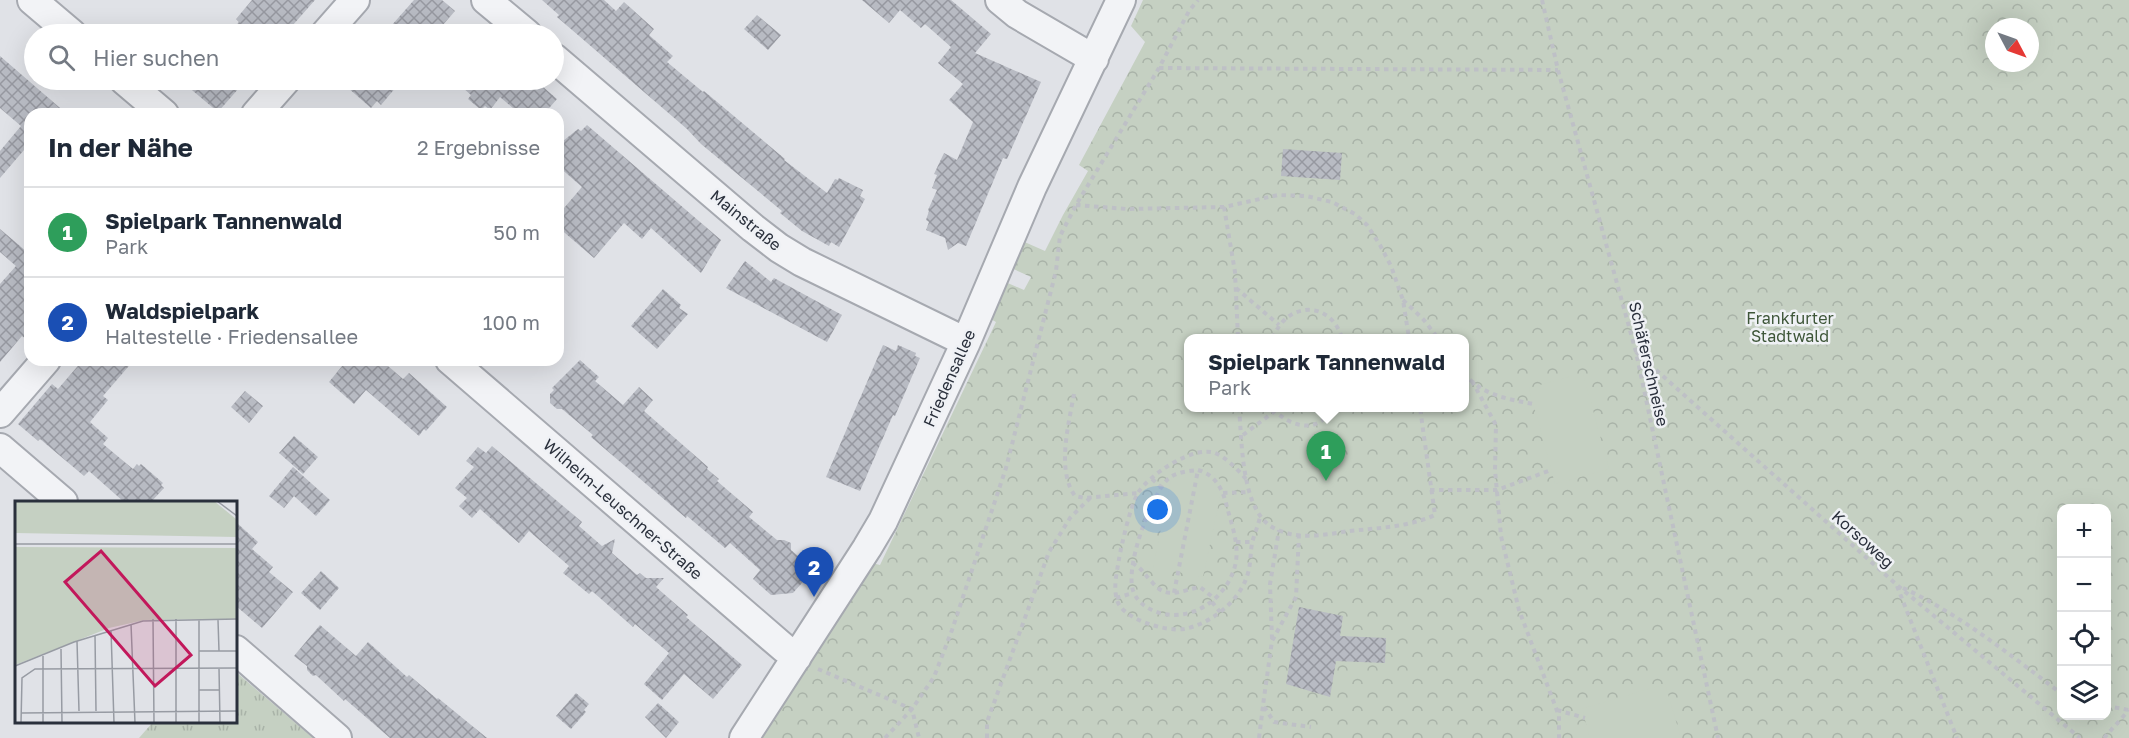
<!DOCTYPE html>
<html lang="de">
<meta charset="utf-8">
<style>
:root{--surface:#fff;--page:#f2f2f3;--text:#1f2937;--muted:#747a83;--line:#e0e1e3;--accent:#2563eb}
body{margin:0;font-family:"Golos Text",sans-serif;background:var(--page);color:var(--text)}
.controls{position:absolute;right:18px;bottom:18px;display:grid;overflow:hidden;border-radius:12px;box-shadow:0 6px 24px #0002}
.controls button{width:54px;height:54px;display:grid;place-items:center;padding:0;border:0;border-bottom:2px solid var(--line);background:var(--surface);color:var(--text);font:30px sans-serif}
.compass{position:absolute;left:1985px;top:18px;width:54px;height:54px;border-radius:50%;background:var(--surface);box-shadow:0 6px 24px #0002;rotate:131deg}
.you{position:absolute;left:1158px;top:510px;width:21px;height:21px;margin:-15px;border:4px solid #fff;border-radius:50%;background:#1a73e8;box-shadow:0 0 0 9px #1a73e833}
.badge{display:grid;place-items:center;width:39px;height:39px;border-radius:50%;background:var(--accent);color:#fff;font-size:20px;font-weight:700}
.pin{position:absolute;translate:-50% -50px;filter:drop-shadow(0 2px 3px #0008)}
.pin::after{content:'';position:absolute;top:32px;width:21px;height:18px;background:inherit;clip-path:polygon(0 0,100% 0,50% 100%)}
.popup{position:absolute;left:1184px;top:334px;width:285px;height:78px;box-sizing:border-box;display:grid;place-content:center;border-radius:12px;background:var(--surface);filter:drop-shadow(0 2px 4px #0005);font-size:20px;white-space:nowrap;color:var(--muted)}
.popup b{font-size:22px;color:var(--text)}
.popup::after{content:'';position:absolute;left:50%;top:100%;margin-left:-12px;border:12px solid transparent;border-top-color:var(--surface)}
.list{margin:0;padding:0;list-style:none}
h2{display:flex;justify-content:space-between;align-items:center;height:78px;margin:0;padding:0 24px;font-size:26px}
h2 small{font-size:20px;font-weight:400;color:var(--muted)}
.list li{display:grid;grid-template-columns:39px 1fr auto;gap:18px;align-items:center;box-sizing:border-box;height:90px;padding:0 24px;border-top:2px solid var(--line)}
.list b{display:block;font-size:22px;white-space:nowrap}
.list p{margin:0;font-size:20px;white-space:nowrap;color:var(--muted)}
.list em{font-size:20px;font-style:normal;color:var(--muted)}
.icon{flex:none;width:33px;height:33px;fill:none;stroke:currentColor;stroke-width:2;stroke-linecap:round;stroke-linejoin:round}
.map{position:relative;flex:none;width:2129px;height:738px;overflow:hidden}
.search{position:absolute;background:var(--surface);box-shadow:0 6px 24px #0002;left:24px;top:24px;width:540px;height:66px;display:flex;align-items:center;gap:15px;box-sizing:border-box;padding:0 21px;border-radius:33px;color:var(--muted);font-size:22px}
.panel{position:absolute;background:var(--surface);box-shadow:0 6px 24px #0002;left:24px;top:108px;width:540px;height:258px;border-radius:18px}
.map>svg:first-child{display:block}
</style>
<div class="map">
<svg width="2129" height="738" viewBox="0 0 2129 738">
<defs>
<pattern id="grass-tufts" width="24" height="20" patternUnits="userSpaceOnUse" patternTransform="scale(1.5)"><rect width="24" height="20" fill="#c5d0c2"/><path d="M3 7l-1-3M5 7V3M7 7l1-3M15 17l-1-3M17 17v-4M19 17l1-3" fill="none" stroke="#a9b3a8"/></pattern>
<pattern id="forest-crowns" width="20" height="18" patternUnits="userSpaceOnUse" patternTransform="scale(1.5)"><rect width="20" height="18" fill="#c5d0c2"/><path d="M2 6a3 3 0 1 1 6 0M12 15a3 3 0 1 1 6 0" fill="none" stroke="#a9b3a8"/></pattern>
<pattern id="building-cross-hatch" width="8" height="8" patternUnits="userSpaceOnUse" patternTransform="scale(1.5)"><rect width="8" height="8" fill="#b8bbc3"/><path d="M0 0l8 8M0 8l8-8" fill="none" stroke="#9698a0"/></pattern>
</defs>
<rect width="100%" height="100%" fill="#e0e2e7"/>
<path fill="url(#grass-tufts)" d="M236,672L313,738H139L153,722H236Z"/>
<path fill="url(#forest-crowns)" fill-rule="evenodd" d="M1143,0H2129V738H757L872,563L880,565L996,322L987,317L1003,281L1024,290L1031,277L1009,267L1020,240L1045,251L1063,215L1088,171L1079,165L1145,42L1131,26ZM1994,27H2030V63H1994ZM1188,338H1464V408H1188ZM2062,508H2106V716H2062Z"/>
<path fill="#c5d0c2" d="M1583,373L1609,469L1555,484L1529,388Z
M1197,464L1212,471L1223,483L1203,577L1153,567L1173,471L1185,466Z
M1665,684L1681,738H1590L1582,709Z"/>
<path fill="url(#building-cross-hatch)" d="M252,0H315L285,34H228L239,22L236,19Z
M414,0H442L455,11L435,34H384Z
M542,0H604L616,11L624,2L654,29L649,35L673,56L667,62L703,92L704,91L785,159L784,160L827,193L835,179L838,180L839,178L863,190L860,196L865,199L839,247L831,242L829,246L802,231L780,213L782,211L701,144L687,129L557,17L559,15Z
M862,0H951L991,34L975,53L1041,82L1007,159L1003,158L966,246L958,243L948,250L945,238L926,230L929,222L926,220L929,211L928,210L937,190L932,188L937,175L934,174L944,153L957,160L973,122L949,100L963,84L938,63L951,47L925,24L921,28L900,10L889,23Z
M757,15L781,35L768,50L744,29Z
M0,56L67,114H30V143L0,178V151L21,126L0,108Z
M180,80H246L218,112Z
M339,80H402L381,105L377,101L371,108Z
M454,80H535L557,99L544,114H520L500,97L490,110L485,106L481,110L468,99L471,95Z
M587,125L721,240L701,273L651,228L642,239L624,223L594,258L558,227V215L582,187L558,166V145L578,129L581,131Z
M1283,149L1342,153L1340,180L1281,176Z
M0,229L27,252L30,249V342L22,336L0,362V284L16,266L0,252Z
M745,261L771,282L774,278L842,315L827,342L726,288Z
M663,289L681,305L679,308L688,314L657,349L631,326Z
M883,345L896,351L898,345L916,353L915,356L920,358L895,416L893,415L860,491L826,477Z
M83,360H134L103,396L108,400L90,422L108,438L103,444L133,469L137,464L139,466L141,464L163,483L161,485L164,488L151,502H124L89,471L84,476L40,439L38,441L18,424L52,384L58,389Z
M347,360H381L403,379L409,373L447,407L426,431L424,429L419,436L366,390L354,404L329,382Z
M580,360L599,377L595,381L623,405L639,387L653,400L644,411L708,467L707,469L719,479L717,481L753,512L749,517L777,540H784L791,543V550L811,567L807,572L810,574L793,593L771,595L753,579L760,570L730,543L725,548L687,516L686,518L591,437L593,435L562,409H557L550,403V394L554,390L552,388Z
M245,391L263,406L249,423L231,407Z
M294,436L318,457L303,474L279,453Z
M492,446L582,522L579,526L602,546L615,539L612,553L637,575L640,573L646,578H664L656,587L688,615L686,617L742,665L713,699L684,674L662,700L644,684L669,653L635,624L633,627L592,591L589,594L563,573L569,566L529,531L519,543L480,509L472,518L459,506L467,498L455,488L474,467L466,461L478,447L486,453Z
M293,467L330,500L316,516L294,496L284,508L269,496Z
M236,522L258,542L252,549L273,567L269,572L293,592L262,628L236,606Z
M321,571L339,588L320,610L301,593Z
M1299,607L1343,616L1340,636L1386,638L1385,663L1336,661L1330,697L1286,684Z
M320,625L356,656L368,642L407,677L409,675L437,699L438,698L487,738H390L345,699L344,701L316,675L313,676L307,670V666L294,656Z
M576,693L589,704L584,710L586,712L571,729L556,716Z
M658,703L679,722L666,738L645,717Z"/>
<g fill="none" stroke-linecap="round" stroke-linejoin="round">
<g stroke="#a6a9b0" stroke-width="32">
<path id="minor" d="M32,0L72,34
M486,0L527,34
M1000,0L1017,14L1094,59
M325,34L355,0
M554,58L753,228L779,248L802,262L966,342
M124,80L164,114
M256,114L286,80
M450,360L784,648L797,657
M0,413L46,360
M0,448L63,502
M236,650L337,738
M744,738L867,548L883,521L966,342L1032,187L1121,0"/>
</g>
<path stroke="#bec0c6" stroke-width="4" stroke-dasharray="4.5 4.5" stroke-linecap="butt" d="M1542,0L1558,70L1636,352L1718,738
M1159,68L1558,70
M1076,205L1127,209L1224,207L1278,195L1306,196L1332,202L1355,214L1367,225L1380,245L1391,266L1403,300L1409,338
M1224,207L1235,272L1238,338
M1236,288L1279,325
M1403,300L1423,319L1438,338
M1273,338C1286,302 1330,299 1342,338
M1636,352L1897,585L2080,738
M1464,373C1481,395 1508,399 1533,404
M1472,381L1496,425L1495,470L1501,536L1519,610L1559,716V738
M1074,394C1069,423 1056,470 1075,496L1085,498L1138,493
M1239,408C1242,440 1241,504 1269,525C1274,529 1283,532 1290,534C1308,538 1331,534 1349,531C1379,528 1408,527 1435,515L1420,408
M1274,408C1280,419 1299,428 1312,425C1322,423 1329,414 1336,408
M1243,435L1275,411
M1198,470C1216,475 1223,490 1227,507C1232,526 1240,546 1235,566C1226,600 1189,625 1154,611C1145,607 1138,602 1134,593C1123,571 1151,495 1168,479C1176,472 1188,471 1198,470Z
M1152,479L1161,487
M1246,479C1237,469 1227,458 1215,453C1193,445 1149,475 1138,493C1130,507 1122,543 1119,559C1117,572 1113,587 1117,600C1122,619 1166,632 1184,629C1210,624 1237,603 1246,579C1251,567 1250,556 1252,543C1254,535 1258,526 1260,517
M1430,490H1497L1551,470
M1223,493L1250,492
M1299,534L1296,597L1272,641L1263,705L1274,722L1311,727
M1236,542H1252
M1132,563C1142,568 1144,574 1152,582C1167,601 1182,590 1200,587L1215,599
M1897,586L1957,738
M1903,588C1961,615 2010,655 2062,694
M1174,593L1198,470
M1116,598L1133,593
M1212,602L1220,612
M1272,639L1270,584L1279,530
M818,669L912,709L919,738
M2106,706L2129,710
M1557,710L1585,718
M885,738L912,709L934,677L952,630L1006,468L1056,271L1060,236L1076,205L1159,68L1189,11L1198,0
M987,738V722L1049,552L1070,518L1091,497
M1259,738L1263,706
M2104,738L2129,710"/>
<use href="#minor" stroke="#f2f3f6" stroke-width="28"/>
</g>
<g text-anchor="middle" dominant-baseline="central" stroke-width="5" stroke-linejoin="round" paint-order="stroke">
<g font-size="16" fill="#2a303c" stroke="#eff1f5">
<text transform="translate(746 220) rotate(39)">Mainstraße</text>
<text transform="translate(1649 364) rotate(77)">Schäferschneise</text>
<text transform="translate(949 378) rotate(-66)">Friedensallee</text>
<text transform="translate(623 509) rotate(41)">Wilhelm-Leuschner-Straße</text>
<text transform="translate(1863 539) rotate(42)">Korsoweg</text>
</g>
<g font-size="16" fill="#3e5639" stroke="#eff1f5">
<text x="1790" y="318">Frankfurter<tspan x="1790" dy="18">Stadtwald</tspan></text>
</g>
</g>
<g transform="translate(15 501)">
<rect width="222" height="222" fill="#e0e2e7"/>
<path d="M0,0H199L221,18L222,36L0,32ZM0,46L222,47V118L130,119L94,127L0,164Z" fill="#c5d0c2"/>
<path fill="none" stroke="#979ba3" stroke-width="1.5" d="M202,0L222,15M0,43H222M138,118L139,222M184,119V222M203,119L204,150M116,123L120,222M96,129L99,222M80,134L81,210M62,140L64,210M46,148L47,222M184,150H222M28,155V222M0,165L59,141L128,120L222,118M204,167L205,222M184,189H204M6,212L222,210M6,222L7,177L20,168L222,167M161,222V118"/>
<path fill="#c2185b" fill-opacity="0.15" stroke="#c2185b" stroke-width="3" d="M86,50L176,154L140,185L50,81Z"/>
<rect width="222" height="222" fill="none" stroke="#2a303c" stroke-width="3"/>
</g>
</svg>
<div class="controls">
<button>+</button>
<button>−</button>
<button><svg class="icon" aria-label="locate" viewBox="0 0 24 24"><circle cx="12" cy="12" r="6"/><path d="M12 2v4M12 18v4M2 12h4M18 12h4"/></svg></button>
<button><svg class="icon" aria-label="layers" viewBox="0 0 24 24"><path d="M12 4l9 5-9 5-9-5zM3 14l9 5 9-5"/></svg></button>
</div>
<svg class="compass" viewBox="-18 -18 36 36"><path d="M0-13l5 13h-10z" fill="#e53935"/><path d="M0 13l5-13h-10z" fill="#747a83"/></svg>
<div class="you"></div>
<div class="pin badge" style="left:1326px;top:481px;background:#2e9e5b">1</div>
<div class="popup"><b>Spielpark Tannenwald</b>Park</div>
<div class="pin badge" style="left:814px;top:597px;background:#1a4fb4">2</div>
<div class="search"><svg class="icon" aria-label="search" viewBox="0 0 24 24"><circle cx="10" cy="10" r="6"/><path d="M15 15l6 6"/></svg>Hier suchen</div>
<section class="panel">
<h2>In der Nähe<small>2 Ergebnisse</small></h2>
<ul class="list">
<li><span class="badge" style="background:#2e9e5b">1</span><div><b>Spielpark Tannenwald</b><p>Park</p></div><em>50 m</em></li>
<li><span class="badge" style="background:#1a4fb4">2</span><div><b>Waldspielpark</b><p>Haltestelle · Friedensallee</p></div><em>100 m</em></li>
</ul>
</section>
</div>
